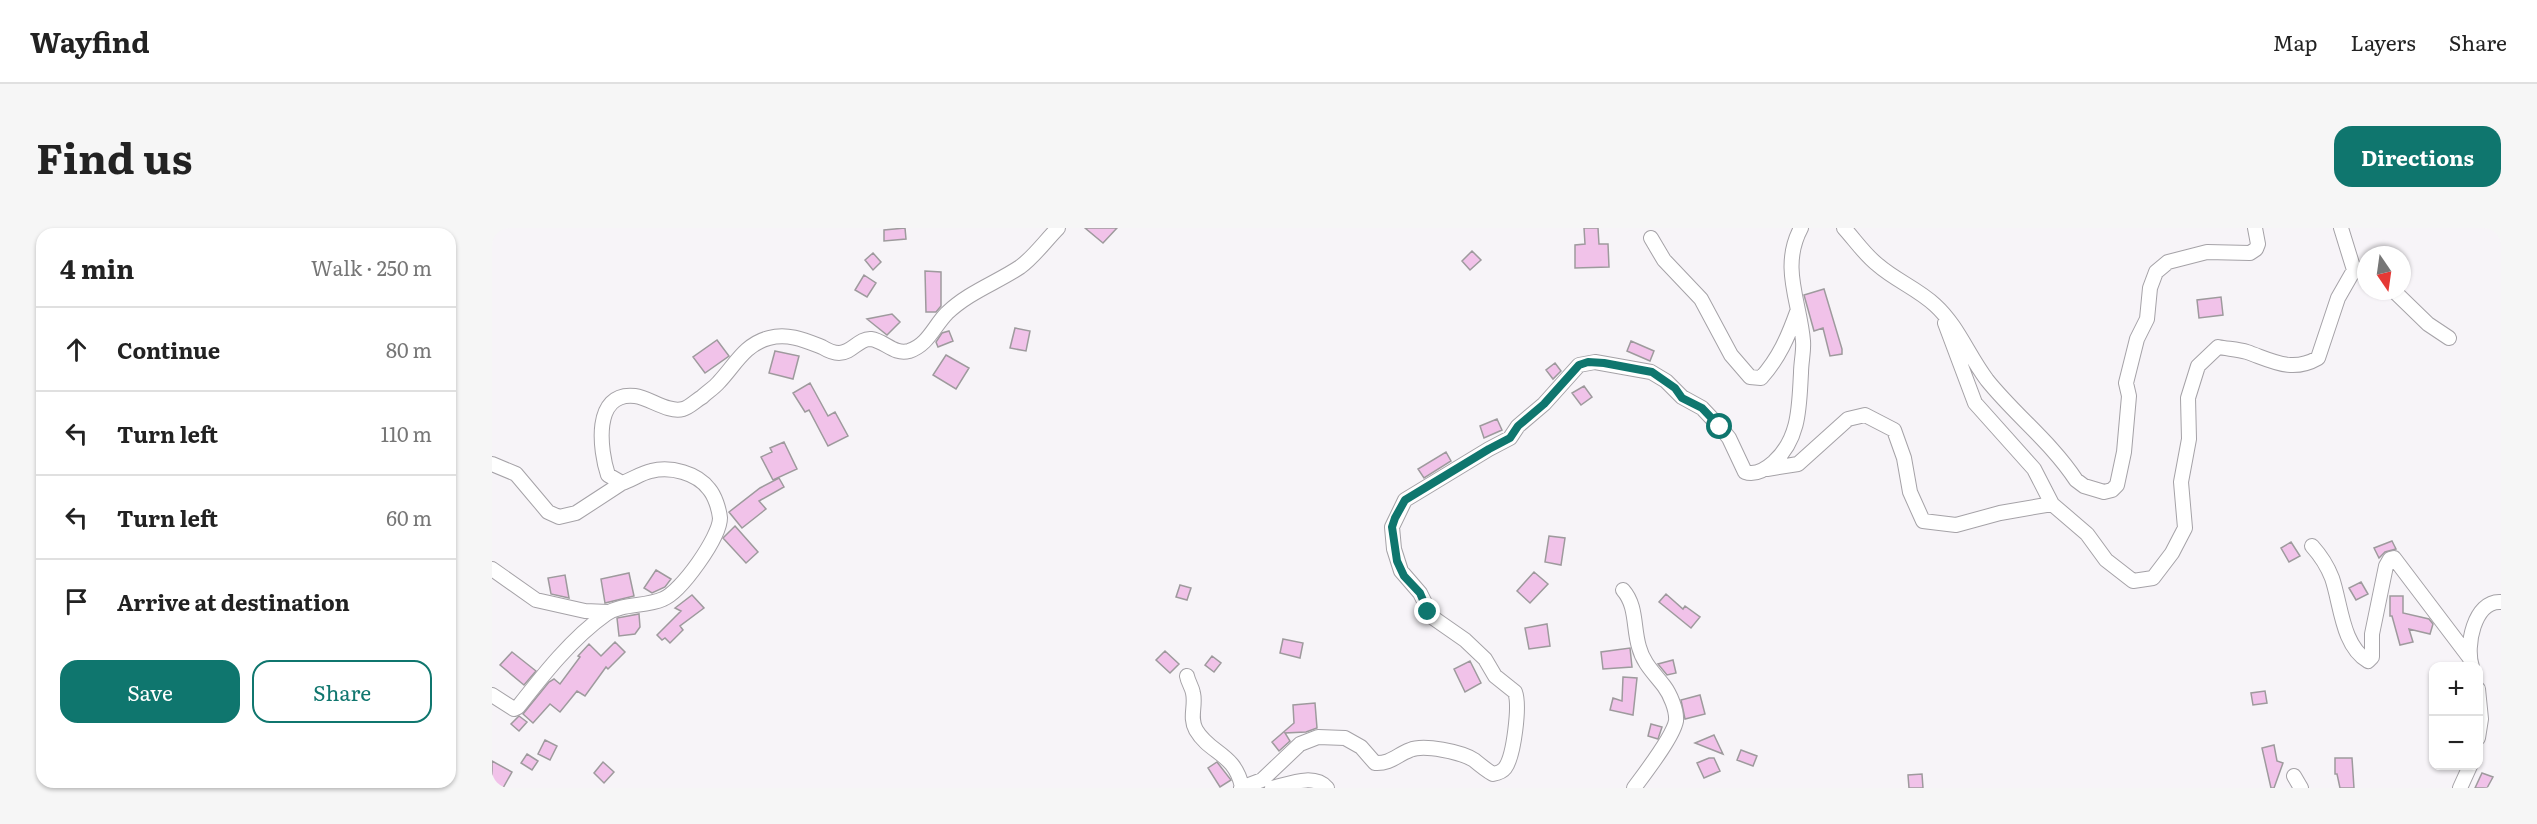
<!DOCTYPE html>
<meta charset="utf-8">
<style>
:root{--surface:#fff;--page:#f6f6f6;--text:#222;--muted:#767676;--line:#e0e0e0;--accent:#0f766e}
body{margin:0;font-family:Literata,serif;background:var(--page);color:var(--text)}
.controls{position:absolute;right:18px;bottom:18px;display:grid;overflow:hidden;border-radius:12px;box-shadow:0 2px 4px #0004}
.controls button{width:54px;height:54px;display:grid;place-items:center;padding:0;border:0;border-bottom:2px solid var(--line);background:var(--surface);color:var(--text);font:30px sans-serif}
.compass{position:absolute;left:1865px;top:18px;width:54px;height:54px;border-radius:50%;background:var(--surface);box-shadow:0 2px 4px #0004;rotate:167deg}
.stop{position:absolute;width:18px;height:18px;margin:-14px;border:4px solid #0f766e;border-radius:50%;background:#fff}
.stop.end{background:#0f766e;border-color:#fff;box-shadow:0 2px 6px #0008}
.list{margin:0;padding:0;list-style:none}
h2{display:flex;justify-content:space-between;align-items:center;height:78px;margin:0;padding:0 24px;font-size:26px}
h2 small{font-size:20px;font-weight:400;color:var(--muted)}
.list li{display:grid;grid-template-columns:39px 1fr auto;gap:18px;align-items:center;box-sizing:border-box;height:84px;padding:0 24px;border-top:2px solid var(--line)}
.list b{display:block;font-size:22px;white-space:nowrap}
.list em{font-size:20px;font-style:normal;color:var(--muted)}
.actions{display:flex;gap:12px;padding:18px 24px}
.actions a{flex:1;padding:14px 0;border:2px solid var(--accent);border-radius:18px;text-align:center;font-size:21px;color:var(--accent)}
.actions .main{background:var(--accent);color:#fff}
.icon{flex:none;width:33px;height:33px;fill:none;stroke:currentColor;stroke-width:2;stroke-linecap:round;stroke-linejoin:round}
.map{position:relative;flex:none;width:2009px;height:560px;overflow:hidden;border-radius:18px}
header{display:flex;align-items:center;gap:36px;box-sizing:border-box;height:84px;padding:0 30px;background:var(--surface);border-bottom:2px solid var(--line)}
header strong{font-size:28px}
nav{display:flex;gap:33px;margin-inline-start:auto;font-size:21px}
.intro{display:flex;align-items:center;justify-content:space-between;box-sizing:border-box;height:144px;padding:0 36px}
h1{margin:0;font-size:42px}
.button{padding:15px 27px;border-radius:18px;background:var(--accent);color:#fff;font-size:21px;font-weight:700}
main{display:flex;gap:36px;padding:0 36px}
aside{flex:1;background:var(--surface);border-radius:18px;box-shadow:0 2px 4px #0004}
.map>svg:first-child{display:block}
</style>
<header>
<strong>Wayfind</strong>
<nav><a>Map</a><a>Layers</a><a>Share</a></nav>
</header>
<div class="intro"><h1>Find us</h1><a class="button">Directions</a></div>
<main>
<aside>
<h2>4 min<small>Walk · 250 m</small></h2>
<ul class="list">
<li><svg class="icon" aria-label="ahead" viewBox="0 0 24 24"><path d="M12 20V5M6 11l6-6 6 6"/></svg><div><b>Continue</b></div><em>80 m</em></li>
<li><svg class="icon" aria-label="left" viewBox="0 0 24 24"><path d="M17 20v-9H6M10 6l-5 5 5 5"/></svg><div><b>Turn left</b></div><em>110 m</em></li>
<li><svg class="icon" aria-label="left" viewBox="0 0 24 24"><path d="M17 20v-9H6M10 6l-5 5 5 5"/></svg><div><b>Turn left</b></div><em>60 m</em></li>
<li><svg class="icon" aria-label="arrive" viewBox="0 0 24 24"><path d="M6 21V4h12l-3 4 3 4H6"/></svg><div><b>Arrive at destination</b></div></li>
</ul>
<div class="actions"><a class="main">Save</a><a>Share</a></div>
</aside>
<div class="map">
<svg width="2009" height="560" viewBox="0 0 2009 560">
<rect width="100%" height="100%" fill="#f7f4f8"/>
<path fill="#f1c2e9" stroke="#9e9a9d" stroke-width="1.5" d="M413,0L414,11L392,13V2Z
M593,0H625L611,15Z
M1092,0H1106L1107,16H1116L1117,39L1083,40V17L1093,16Z
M980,23L989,32L978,42L970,33Z
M381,25L389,34L381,42L373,32Z
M433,43L449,44V78L444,84H434Z
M372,47L384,55L375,69L363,62Z
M1332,61L1350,121V126L1338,128L1331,100L1322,103L1312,67Z
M1729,69L1731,87L1707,90L1705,72Z
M400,86L408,94L395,107L375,91Z
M523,100L538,103L534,123L518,120Z
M457,103L461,113L446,119L444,114L450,105Z
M225,112L237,128L213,145L201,129Z
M1139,113L1162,123L1158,133L1135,123Z
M283,123L307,128L301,151L277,145Z
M454,127L477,140L464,161L441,147Z
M1063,135L1069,143L1061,151L1054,142Z
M318,155L336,188L343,184L356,208L336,218L317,182L313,184L301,165Z
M1092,158L1100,169L1089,177L1080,165Z
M1005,191L1010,202L992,210L988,198Z
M292,214L305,241L281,252L269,229L280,224L278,220Z
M954,224L959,233L932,250L926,241Z
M287,250L292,259L267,273L274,281L250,300L237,284L268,260Z
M243,298L266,324L254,335L231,310Z
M1057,308L1073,310L1069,337L1053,334Z
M1900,313L1904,321L1893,324L1887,330L1882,320Z
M1799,314L1808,328L1797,334L1789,320Z
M164,342L179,351L173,359L160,365L152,360Z
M1042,344L1056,356L1038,375L1025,363Z
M137,345L142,368L113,375L109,351Z
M73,347L77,370L59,366L56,350Z
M1869,354L1876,366L1864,372L1857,360Z
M688,357L699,360L695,372L684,369Z
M1174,366L1191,381L1193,378L1208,389L1199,400L1167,374Z
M200,367L212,380L188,398L191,402L178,415L173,410L170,412L165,407L189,383L183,380Z
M1898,368H1911V385L1937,391L1941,396L1938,406L1917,401L1921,414L1908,417L1900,388H1898Z
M147,386L148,399L143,406L127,408L125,390Z
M1055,396L1058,418L1037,421L1033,400Z
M791,411L811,415L808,430L788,425Z
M123,414L133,424L116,441L114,439L93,468L85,463L68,484L58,476L41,495L31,486L57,454L62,451L68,456L88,429L86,428L97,416L109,428Z
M1138,420L1140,439L1111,441L1109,424Z
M673,423L687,436L678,445L664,432Z
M20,424L44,443L32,457L8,437Z
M720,428L729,435L722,444L713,437Z
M1181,432L1184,445L1175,447L1166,436Z
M978,433L989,455L973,464L962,441Z
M1131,449L1145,450L1141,487L1118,482L1121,470L1130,473Z
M1773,463L1775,475L1761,477L1759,465Z
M1208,467L1213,486L1193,491L1189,472Z
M823,475L825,500L814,504L793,505L798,513L787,523L780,514L802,495L801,477Z
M27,488L35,494L27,503L19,496Z
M1159,496L1170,499L1166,511L1156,508Z
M1222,507L1231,526L1203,515Z
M53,512L65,518L58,532L46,526Z
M1782,517L1785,533L1791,535L1782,560H1779L1770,520Z
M1249,522L1265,528L1261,538L1245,532Z
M35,526L46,533L40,542L29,535Z
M1217,530H1222L1228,543L1212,550L1205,535Z
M1843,530H1860L1862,560H1848L1845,546H1843Z
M0,533L20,544L11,560H0Z
M111,534L122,544L112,555L102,545Z
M725,534L739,552L728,559L716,540Z
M1990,545L2001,549L1995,560H1983Z
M1430,546L1431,560H1417L1416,547Z"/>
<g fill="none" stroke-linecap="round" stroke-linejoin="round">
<g stroke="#a5a2a7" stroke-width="16">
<path id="minor" d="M1352,0C1363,12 1373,27 1386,37C1403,52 1426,61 1443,77C1466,98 1476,127 1495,152C1523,187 1559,214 1584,252L1592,258L1612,264L1620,262L1625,257L1632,224L1637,168L1634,155L1645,111L1655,91L1658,60L1664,44L1676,34L1715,24L1758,25L1764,21L1766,16L1763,0
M1849,0L1862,42
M1159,10L1172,32L1209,71L1239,127L1258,149L1269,150C1287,130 1296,109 1305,84
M1902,63L1936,96L1957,110
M1453,95L1483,175L1542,241L1560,276
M0,236L24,246L56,284L67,289L84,285L130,255
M1275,241L1306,236L1356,191L1373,187L1402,202L1412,230L1418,264L1431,293L1464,297L1508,285L1560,276L1595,306L1614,332L1641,353L1661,350L1680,325L1693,300L1689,254L1697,211L1696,170L1706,138L1726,119C1736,121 1746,121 1755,124C1781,133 1800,145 1826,130L1846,70L1862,42L1874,44
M1820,318C1829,328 1835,337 1840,350C1849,376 1850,418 1876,433L1880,429V406L1894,338L1898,331L1902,330L1977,429
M0,341L44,372L93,383L116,384
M1131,362C1145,378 1141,399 1147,419C1151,435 1162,445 1172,458C1178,466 1185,482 1184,493C1181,509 1153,545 1142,560
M1980,439C1973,419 1982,372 2009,374
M695,448C696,454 700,459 701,465C704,478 697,489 704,502C718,526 743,525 750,559
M1986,461L1989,491L1986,510
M0,467L22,481L26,479C51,447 80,410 114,386C130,375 153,379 171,371C189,364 228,309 228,290C227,281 223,268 217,261C205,245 179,238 159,243C149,245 140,252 130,255L116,247C108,223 100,163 143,168C158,170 176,185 191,181C198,179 203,173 210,169C215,164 222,160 227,154C243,137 253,116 277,110C296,105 312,112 330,119C335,122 341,125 347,125C360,125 367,110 379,111C393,113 402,127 417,123C436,117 442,98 455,85C477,64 504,55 528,39C542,29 554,12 566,0
M1802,548L1809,560
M749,560L770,552L808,516L826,509L853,510L869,519L883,535C898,536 905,527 918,522C932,516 969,524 982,532C988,537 994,542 1001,546C1006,545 1010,544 1013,540C1022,528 1028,477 1023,464L1003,448L993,431L973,412L940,389L928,365L909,343L902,321L900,299L913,272L997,221L1018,210L1026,198L1052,176L1087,137L1103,134L1159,144L1174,153L1190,169L1210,180L1228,199L1237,210L1253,244C1264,248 1274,241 1282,234C1308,210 1307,178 1309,145C1309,134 1312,123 1311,113C1308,74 1288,39 1309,0
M780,560C797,556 822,545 835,560
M1968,560L1978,538"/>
</g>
<use href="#minor" stroke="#fff" stroke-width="14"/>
</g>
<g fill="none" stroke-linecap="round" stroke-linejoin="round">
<path stroke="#0f766e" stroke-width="8" d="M936,384L928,365L912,348L905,333L900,299L903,290L913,272L997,221L1018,210L1026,198L1052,176L1087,137L1096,134L1112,135L1160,144L1183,160L1190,170L1210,180L1228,199"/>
</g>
</svg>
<div class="controls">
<button>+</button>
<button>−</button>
</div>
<svg class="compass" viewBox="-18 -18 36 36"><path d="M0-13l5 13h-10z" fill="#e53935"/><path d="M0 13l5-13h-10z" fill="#767676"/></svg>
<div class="stop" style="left:1228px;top:199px"></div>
<div class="stop end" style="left:936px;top:384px"></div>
</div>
</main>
